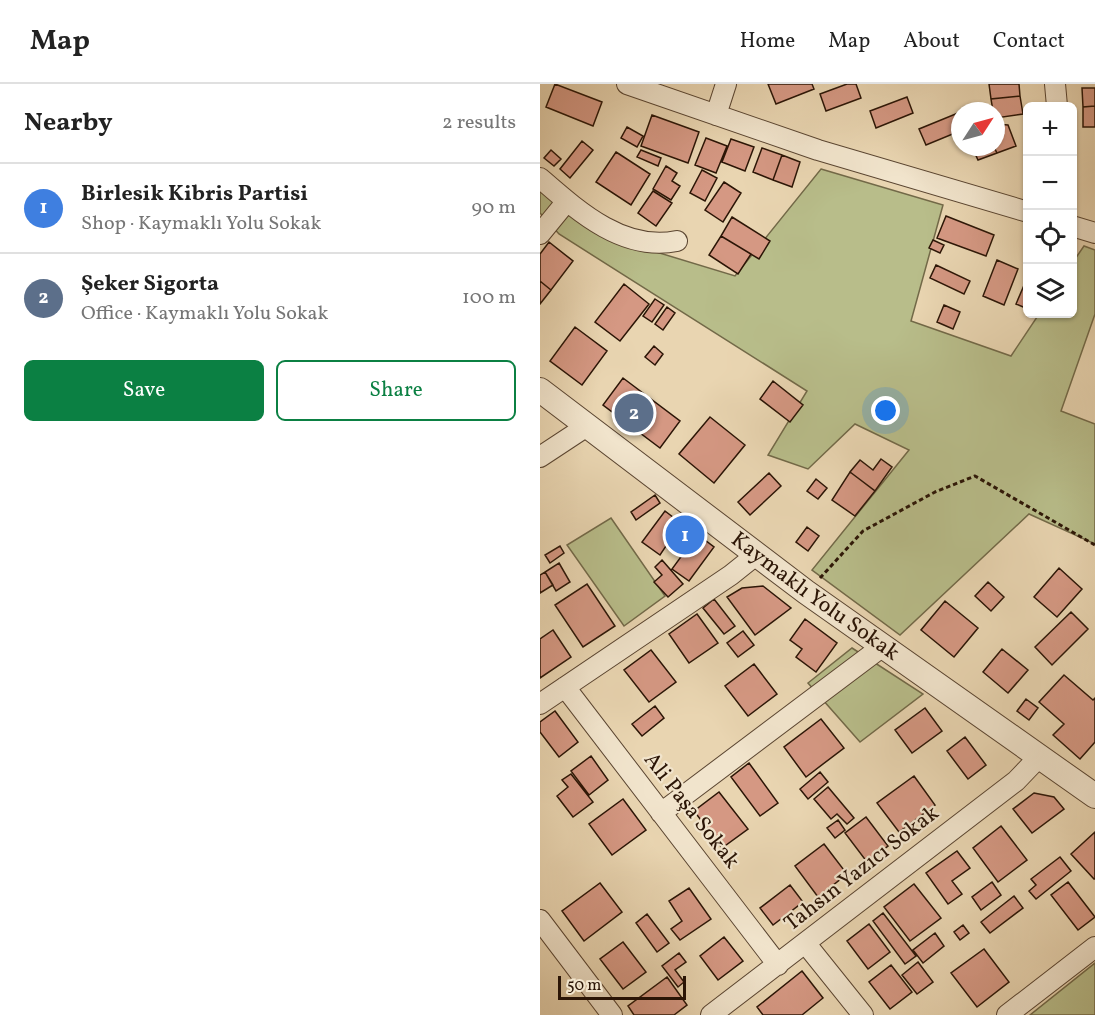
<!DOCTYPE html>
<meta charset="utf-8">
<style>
:root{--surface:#fff;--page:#f6f6f6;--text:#222;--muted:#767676;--line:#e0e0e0;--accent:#0b8043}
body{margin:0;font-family:Vollkorn,serif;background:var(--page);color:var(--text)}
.controls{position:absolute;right:18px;top:18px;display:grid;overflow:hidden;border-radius:9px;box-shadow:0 2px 4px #0004}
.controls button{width:54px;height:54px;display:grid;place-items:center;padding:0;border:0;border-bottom:2px solid var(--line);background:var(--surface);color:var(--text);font:30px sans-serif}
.compass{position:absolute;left:411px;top:18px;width:54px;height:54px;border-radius:50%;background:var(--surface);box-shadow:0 2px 4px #0004;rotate:54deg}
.scale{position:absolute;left:18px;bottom:15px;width:128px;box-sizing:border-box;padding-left:6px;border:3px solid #2b1506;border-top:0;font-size:16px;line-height:21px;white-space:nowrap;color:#2b1506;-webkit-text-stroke:4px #f1e4cc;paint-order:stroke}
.you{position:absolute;left:346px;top:327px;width:21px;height:21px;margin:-15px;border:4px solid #fff;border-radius:50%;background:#1a73e8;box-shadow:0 0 0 9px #1a73e833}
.badge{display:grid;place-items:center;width:39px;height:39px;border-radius:50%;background:var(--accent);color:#fff;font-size:20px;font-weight:700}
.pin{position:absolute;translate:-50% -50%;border:3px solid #fff;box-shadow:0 2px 6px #0006}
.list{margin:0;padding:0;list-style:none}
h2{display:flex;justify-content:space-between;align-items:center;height:78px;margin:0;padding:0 24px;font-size:26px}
h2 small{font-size:20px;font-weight:400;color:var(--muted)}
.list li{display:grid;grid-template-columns:39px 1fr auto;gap:18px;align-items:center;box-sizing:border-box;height:90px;padding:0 24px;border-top:2px solid var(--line)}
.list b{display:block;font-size:22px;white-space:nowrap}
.list p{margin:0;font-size:20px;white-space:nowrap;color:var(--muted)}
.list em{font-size:20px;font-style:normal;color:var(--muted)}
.actions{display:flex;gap:12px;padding:18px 24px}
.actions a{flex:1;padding:14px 0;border:2px solid var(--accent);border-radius:9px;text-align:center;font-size:21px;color:var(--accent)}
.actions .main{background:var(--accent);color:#fff}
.icon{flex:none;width:33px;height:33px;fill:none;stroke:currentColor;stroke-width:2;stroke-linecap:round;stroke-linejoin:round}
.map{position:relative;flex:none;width:555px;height:931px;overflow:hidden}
header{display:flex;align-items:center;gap:36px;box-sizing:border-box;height:84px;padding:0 30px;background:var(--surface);border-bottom:2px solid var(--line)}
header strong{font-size:28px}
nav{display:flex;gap:33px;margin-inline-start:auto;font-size:21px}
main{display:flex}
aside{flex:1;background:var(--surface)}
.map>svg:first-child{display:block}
</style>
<header>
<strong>Map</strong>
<nav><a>Home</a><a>Map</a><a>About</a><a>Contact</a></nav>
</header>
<main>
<aside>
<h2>Nearby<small>2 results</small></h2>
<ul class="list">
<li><span class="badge" style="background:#3f7fe0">1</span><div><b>Birlesik Kibris Partisi</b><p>Shop · Kaymaklı Yolu Sokak</p></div><em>90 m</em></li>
<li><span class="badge" style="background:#5c6f8a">2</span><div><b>Şeker Sigorta</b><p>Office · Kaymaklı Yolu Sokak</p></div><em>100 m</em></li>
</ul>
<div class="actions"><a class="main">Save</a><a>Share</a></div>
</aside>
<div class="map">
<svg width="555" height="931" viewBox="0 0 555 931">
<rect width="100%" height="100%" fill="#e9d5b1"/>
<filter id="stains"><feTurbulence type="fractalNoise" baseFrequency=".00333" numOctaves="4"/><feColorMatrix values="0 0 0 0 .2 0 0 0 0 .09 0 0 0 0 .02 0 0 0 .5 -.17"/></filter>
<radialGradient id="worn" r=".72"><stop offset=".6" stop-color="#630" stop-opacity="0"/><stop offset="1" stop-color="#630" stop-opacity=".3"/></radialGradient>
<path fill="#b8bd8a" stroke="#726948" stroke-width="1.5" d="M281,85L403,121L371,237L471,272L499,230H532L533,178L544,162L555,166V230L521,327L555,340V460L489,430L360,551L272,486L369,366L315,340L268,385L228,371L267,307L19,150L0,129V88L77,156L195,192Z
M71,434L125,512L84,542L27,461Z
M312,564L383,610L320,658L268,599Z
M555,879V931H490Z"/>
<path fill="#d59883" stroke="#2b1506" stroke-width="1.5" d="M15,0L62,18L53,42L6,23Z
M228,0H272L274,5L236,20Z
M307,0H316L321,14L286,27L280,10Z
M449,0H479L480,12L451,15Z
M542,4H555V22L543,23Z
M480,12L483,30L456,34V27H453L451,15Z
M367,13L373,29L336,44L330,27Z
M555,22V43H543V23Z
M418,29L420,35V47L386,61L379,45Z
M112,31L159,48L148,79L101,62Z
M456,40L468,41L476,62L457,69L454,63H456Z
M87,43L103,52L97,63L81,54Z
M166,54L187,62L176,89L155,81Z
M191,55L214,63L205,87L182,78Z
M42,57L53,66L30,94L20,85Z
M432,63H454L457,69L438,76Z
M222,64L242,71L233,96L213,88Z
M11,66L21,75L14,82L4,74Z
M101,66L121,74L118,82L97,73Z
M76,68L110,90L91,121L56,98Z
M242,71L260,78L252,103L233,96Z
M126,82L137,89L132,97L140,102L131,116L113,105Z
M162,86L177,94L165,117L150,109Z
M184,98L201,109L183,138L165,126Z
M113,107L132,119L116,142L98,129Z
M406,132L454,151L446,172L397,154Z
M192,133L230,157L219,175L181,152Z
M181,152L211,170L198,190L169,171Z
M393,156L404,161L400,169L389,164Z
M9,158L33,177L11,206L0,197V170Z
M457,176L478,185L464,221L443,212Z
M396,181L430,197L424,210L390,194Z
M488,192V225L476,220Z
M0,197L11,206L0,220Z
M84,200L109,220L80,257L55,238Z
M115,215L124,221L112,238L103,232Z
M404,221L420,228L413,245L397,238Z
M127,223L135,229L123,246L115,240Z
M35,243L67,267L42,301L10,277Z
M114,262L123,270L115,281L105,273Z
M83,294L140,337L120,364L63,321Z
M233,297L263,321L250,338L220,315Z
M170,333L205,361L174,399L139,370Z
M341,375L352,383L335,407L310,388L320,376L333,386Z
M310,388L335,407L315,432L292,416Z
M229,389L241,402L210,431L198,418Z
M276,395L287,404L278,415L267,407Z
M115,411L120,419L96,436L91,428Z
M125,427L147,444L135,460L130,456L120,471L102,458Z
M267,443L279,452L268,467L256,458Z
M153,447L174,463L149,497L132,485L146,466L141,462Z
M20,462L24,469L10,479L5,471Z
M122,476L143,500L128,513L114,498L122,491L115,483Z
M19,479L30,498L16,507L5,488Z
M519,484L542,505L517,533L494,513Z
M5,488L13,501L0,509V491Z
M448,498L464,513L451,527L435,512Z
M47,500L75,542L43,563L15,521Z
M223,502L251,524L215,551L187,513L202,504Z
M174,515L195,542L184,550L163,524Z
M405,517L438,544L414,573L381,546Z
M531,528L548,545L512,581L495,563Z
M157,530L178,559L149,579L129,550Z
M265,535L297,559L276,588L256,573L262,565L250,556Z
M13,546L31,573L0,594V555Z
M203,547L214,561L198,573L187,559Z
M462,565L488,586L468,609L443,588Z
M111,566L136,598L109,618L84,586Z
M214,580L237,610L208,632L185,602Z
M524,591L553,616L555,614V658L540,675L513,651L524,640L499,618Z
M486,615L498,624L489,636L477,627Z
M115,622L124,634L102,652L92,640Z
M385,624L402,647L372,669L355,646Z
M15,627L38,658L19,673L0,648V638Z
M281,635L304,664L266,693L244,663Z
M425,653L446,681L428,695L407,667Z
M51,672L68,696L49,711L31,687Z
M209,679L238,719L220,732L191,693Z
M280,688L288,698L268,715L260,705Z
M31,690L53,718L33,733L17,712L28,703L22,696Z
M374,692L395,721L359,748L337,719Z
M288,703L314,734L307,740L297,730L291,735L274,715Z
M179,708L208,745L182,764L154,727Z
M494,709L514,713L524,725L492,749L473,725Z
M83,715L106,746L72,771L49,740Z
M326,733L348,762L327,778L305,749Z
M298,736L305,746L295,754L287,744Z
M461,742L487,776L458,798L433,764Z
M555,748V795H554L531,770Z
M284,760L307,790L278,813L255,782Z
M417,767L430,784L412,797L422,810L408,820L386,789Z
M520,773L531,787L496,815L489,807L496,801L491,795Z
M452,798L461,811L441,826L432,813Z
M528,798L555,833L538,846L511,811Z
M60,799L82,828L44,857L22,827Z
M374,800L401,834L370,857L344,823Z
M250,801L263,818L233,841L220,824Z
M149,804L171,835L140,856L131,845L142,837L129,817Z
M474,812L483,824L450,849L441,838Z
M343,829L376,872L365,880L333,837Z
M107,830L129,859L117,868L96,839Z
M329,840L350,868L328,885L307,857Z
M423,841L429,849L420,856L414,848Z
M395,849L404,862L383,879L373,866Z
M184,853L203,877L178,896L160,872Z
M83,858L106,888L83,905L60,875Z
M444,865L469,898L437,923L411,889Z
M139,869L146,878L135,886L144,898L138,903L122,882Z
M378,878L393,898L377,910L362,891Z
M351,881L372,908L350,925L329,898Z
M262,887L283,914L262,931H223L217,923Z
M127,893L147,921L134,931H94L88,922Z"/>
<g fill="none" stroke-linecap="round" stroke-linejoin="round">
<g stroke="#5a4531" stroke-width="22">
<path id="minor" d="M87,0L278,66L488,128
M515,0L517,22
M176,31L186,0
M0,94C38,127 83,168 137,157
M532,142L555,149
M0,150L27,117
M0,373L47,342
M25,603L238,881
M0,620L191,491L216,471
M121,729L343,562
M0,836L72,931
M266,860L323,931
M171,931L476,697L499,673
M467,931L555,863"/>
</g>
<g stroke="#5a4531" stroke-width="26">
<g id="tertiary">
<path id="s1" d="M0,306L266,508L555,712"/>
</g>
</g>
<path stroke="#2b1506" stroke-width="3" stroke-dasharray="4.5 3" stroke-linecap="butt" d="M280,494L323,447L395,408L435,392L555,461"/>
<use href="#minor" stroke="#f1e4cc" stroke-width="20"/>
<use href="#tertiary" stroke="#f1e4cc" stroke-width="24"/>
</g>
<g text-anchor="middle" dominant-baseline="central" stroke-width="4.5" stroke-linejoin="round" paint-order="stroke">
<g font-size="22" fill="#2b1506" stroke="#f1e4cc">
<text stroke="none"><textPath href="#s1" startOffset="344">Kaymaklı Yolu Sokak</textPath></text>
<text transform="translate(151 727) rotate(52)">Ali Paşa Sokak</text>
<text transform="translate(322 785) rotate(-38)">Tahsın Yazıcı Sokak</text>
</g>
</g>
<rect width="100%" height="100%" filter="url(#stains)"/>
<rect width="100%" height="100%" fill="url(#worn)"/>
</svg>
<div class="controls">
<button>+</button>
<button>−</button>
<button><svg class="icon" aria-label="locate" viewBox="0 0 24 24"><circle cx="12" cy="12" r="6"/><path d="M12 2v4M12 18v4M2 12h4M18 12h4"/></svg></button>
<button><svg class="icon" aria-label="layers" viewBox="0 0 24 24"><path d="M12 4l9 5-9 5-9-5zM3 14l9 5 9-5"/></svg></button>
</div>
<svg class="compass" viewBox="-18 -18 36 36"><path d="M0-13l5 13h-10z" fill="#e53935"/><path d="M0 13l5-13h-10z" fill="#767676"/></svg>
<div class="scale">50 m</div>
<div class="you"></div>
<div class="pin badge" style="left:145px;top:451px;background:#3f7fe0">1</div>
<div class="pin badge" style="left:94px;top:329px;background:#5c6f8a">2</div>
</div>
</main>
